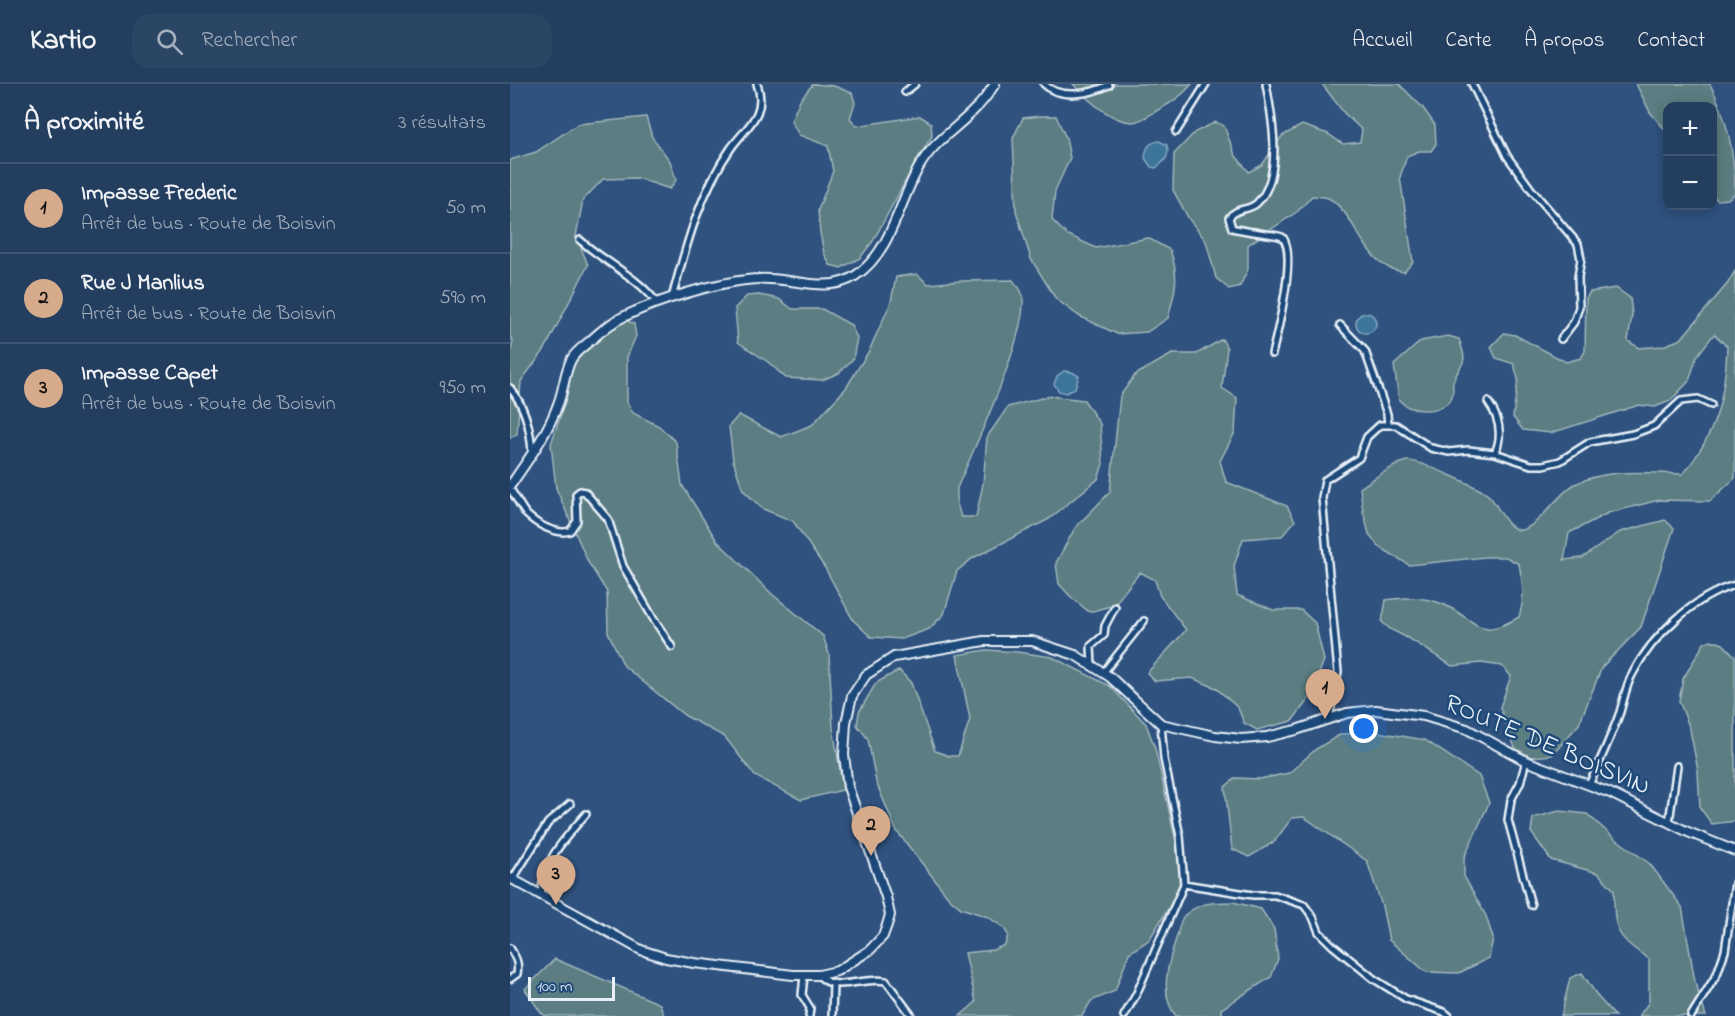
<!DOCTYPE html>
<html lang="fr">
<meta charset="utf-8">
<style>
:root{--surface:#233e5f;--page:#2b4565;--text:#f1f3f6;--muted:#a3aebd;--line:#405774;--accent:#d6ab8b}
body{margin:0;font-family:"Indie Flower",sans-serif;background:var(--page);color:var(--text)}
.controls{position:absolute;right:18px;top:18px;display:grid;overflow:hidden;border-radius:12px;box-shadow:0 3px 15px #0003}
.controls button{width:54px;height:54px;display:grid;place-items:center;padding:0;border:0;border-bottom:2px solid var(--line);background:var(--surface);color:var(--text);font:30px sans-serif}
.scale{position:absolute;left:18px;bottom:15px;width:87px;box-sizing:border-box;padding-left:6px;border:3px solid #e8f1f8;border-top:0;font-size:16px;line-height:21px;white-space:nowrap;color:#e8f1f8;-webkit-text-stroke:4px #1f4a7a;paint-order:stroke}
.you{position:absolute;left:854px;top:645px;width:21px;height:21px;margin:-15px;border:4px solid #fff;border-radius:50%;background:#1a73e8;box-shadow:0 0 0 9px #1a73e833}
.badge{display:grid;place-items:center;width:39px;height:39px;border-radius:50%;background:var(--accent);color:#111;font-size:20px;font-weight:700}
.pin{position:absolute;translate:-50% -50px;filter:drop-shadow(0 2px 3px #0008)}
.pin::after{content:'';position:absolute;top:32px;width:21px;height:18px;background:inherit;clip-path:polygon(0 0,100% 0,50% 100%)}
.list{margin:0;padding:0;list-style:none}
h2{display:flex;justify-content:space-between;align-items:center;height:78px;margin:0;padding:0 24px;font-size:26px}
h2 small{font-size:20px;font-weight:400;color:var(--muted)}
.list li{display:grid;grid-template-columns:39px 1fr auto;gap:18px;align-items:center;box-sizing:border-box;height:90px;padding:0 24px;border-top:2px solid var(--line)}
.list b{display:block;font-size:22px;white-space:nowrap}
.list p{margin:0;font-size:20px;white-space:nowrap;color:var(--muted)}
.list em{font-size:20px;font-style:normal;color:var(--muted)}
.icon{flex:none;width:33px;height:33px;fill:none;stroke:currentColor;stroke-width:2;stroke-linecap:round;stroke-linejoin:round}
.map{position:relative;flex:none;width:1225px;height:932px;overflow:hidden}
header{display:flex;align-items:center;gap:36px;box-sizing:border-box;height:84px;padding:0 30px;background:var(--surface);border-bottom:2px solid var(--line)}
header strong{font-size:28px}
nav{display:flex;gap:33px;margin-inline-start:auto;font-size:21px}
.search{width:420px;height:54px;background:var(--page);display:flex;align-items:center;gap:15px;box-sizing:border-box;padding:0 21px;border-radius:18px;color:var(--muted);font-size:22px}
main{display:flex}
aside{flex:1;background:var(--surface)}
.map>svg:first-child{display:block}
</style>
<header>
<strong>Kartio</strong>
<div class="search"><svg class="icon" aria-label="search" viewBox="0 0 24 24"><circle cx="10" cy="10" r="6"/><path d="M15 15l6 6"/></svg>Rechercher</div>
<nav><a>Accueil</a><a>Carte</a><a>À propos</a><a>Contact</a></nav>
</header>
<main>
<aside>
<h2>À proximité<small>3 résultats</small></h2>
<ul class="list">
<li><span class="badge">1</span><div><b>Impasse Frederic</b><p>Arrêt de bus · Route de Boisvin</p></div><em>50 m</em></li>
<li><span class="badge">2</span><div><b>Rue J Manlius</b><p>Arrêt de bus · Route de Boisvin</p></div><em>590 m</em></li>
<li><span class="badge">3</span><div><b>Impasse Capet</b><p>Arrêt de bus · Route de Boisvin</p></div><em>950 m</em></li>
</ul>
</aside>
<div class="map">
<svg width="1225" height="932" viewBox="0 0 1225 932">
<rect width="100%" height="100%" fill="#2f527f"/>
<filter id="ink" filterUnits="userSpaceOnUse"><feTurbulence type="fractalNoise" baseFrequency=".0167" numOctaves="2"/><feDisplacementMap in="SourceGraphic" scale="12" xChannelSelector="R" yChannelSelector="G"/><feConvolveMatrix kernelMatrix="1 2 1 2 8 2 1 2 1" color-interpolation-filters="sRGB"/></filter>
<g filter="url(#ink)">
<path fill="#5b7d81" stroke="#a2b7bc" stroke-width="1.5" d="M303,0L324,2L342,9L345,19L340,34L347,42L410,32L421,39L422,52L407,76L363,157L350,174L331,184L320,181L314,169L310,149L308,126L323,87L318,62L289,51L281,37L290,16Z
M563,0H682C672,12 662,19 648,26C641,30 630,38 622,38C600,37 577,15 563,0Z
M812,0H889L913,24L925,41L926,60L921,67H909L897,72L890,93L903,178L894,188C854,185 848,132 820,115C815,112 808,113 802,112L788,127L738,161V185L730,202L719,205L706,194L696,157L679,135L663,106L664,70L685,48L706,38L714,42L725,71L739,88L752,81L772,52L792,41L818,50L833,60L850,58L852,46L834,29Z
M1126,0H1200C1217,33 1225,72 1225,109L1218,115L1207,116L1203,111L1202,22H1158L1157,48L1140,28Z
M531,32H546L556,54L560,74L545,107L542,136L556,150L586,164L638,154L660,166C670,193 665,208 658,234L637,248L607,250L569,232L546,215L521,175L506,127L503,54L513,34Z
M136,33L142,53L160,77L166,96L160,105L127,94L93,95L73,116L66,152L78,181L35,265L11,297L7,350L0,354V275L3,257L0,252V76L26,68L68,40Z
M1225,187V394L1200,417L1149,416L1098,429L1059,449L1054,476L1072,474L1110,448L1155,436L1164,444L1131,543L1092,583L1069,640L1042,671L1021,673L1005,664L990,623L1001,592L992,582L971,579L942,582L905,558L880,545L872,538L876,516C895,513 919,513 937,522C969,539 970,556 1009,533C1015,514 1013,500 1009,480L996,473H975L899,481L868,462L859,450L853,427L850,404C862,396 883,380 897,377C907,375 974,405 980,413C988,421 996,445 1010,446C1026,446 1048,409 1065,400C1099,384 1136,389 1173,390C1207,349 1215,314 1217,262L1204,250L1187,272L1179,297L1160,317L1145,323L1129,321L1041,349L1013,346L1003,333L1008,295L1004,280L986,274L981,263L994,249L1005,251L1056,278L1071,274L1075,267L1076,214L1080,208L1106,204L1120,214L1122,230L1118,257L1129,264L1153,262L1171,255L1218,199Z
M407,190L418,200L451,197L503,196C505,200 510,204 511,207C525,237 461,371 447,404V420L451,433H466L473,400L477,353L498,323L539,312L574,316L590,340L593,380L588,395L539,435L463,474L447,487L434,530L419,545L392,555L361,553L343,536L315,484L283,437L253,425L233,406L223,376L219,342L229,331L271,353L302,341L336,304L359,267L381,218L386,193Z
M249,211L269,215L282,225H312L341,241L347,254L343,275L329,289L312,296L276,294L258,278L228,258L225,224L237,212Z
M116,236L124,240L126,252L117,273V318L123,329L149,342L166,358L172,401L207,457L262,510L313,552L319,570L323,644L333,706L291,716L245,692L215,653L174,631L114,582L98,548L97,508L78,478L46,404L41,360L57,312L63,278L90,253Z
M938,252L949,255C959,284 952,274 943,298C942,302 944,308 942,312C937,327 914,328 901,324C897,323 892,319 889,316L884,281L911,257Z
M712,255L717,264L712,304L727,314L725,348L710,377L716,398L777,422L785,437L772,452L733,455L724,482L727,511L763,526H791L805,539L814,576L801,612L782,637L747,646L734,639L728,624L706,604L682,594L645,597L637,589L676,546L650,512L645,496L630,488L604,521L579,528L560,512L549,500L546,479L565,444L600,408L610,312L625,291L662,270H687Z
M1201,556L1213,560L1225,572V737L1202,740L1190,724L1188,687L1180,645L1169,617L1173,595L1194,559Z
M476,566L507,568L542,573L600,602L636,640L645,664L672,785L669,807L639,856L619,869L605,907L581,917L572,932H450L466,918L455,869L483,866L495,861L498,851L494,844L478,833L451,824L439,814L386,746L366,698L358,655L347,641L349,628L366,599L389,586L401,599L425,667L439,672H448L460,635L447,571Z
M867,648L915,656L969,692L979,719L954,774V792L976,832L983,854L979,874L949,889L916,888L879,856L872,822L857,777L794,733L782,734L764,758L739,773L722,765L715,703L725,694L750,695L779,689L806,665L831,650Z
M1049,727L1077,730L1102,752L1140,780L1172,823L1185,898L1196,932H1129L1139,918V875C1105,852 1104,847 1104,806L1088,789L1041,776L1021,748L1023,734Z
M723,818L751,825L764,845L768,875L761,893L711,925L712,932H666C648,911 659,875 667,852C669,845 670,835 675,831C691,817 703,819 723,818Z
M45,875L150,920L154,932H36L31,929L15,905Z
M1072,889L1088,913L1105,932H1051L1060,894Z"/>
<path fill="#3e759a" stroke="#82a7c0" stroke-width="1.5" d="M649,57L657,61C660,73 655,77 646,84L641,83L635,74C636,64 638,59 649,57Z
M846 239a10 10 0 1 1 20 0a10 10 0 1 1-20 0Z
M554,287L562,288L569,292L565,304L556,309L549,307L544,300L547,292Z"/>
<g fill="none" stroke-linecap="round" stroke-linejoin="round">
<g stroke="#e8f1f8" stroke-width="10">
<path id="street" d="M534,0C550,16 580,10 599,1
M756,0C762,32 774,93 747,119C739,127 726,123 719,134L722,144C731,147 770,151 772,153C788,167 767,250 762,270
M962,0L997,72L1021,105L1068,160L1071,175L1068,193L1069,223L1064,238L1051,255
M395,8L405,0
M666,48L696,0
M70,156C94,178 128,193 147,219
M162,214C176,162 190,108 221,64C236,43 258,30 247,0
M830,241L855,267L877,330L878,341
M0,304C15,322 21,347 22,370
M978,318C989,333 993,351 985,369
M0,405C6,413 10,422 16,430C26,440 46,451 60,447L67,437L66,410L70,407L75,408L98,435L113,482L143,534L162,563
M582,582L581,562L594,551L595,542L605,523
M593,589L634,537
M819,634L828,588L812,414L815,396L849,374L857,353L870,341H886L921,364L939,368L958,366L985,369L1021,381H1033L1050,377L1080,358L1123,350L1144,342L1171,317L1188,315L1201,321
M1016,677L1010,699L1001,716L998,736L1021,821
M1079,701C1090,677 1101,653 1110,628C1114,615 1116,601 1123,589C1142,552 1185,512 1225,501
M1159,738L1167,682
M2,796L38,739L60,720
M674,800L743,811H765L794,821L803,833L809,848L822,861L864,895L896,915L934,928L939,932
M31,812C34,774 53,757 76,730
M309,891C323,910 355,892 376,897L402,932
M294,892L292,911L300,924L299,932
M0,895L7,890C9,879 6,874 0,864
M322,932L323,901
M614,932L626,911L674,800L670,752L654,675L651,640
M1181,932L1207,890L1215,867L1225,799"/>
</g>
<g stroke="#e8f1f8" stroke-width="12">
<path id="secondary" d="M0,402C18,376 38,349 48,320C54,305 54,290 61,276C65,268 73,263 80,257C90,248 100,239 113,233C148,216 209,197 248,195C280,192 316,211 345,192C381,169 389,118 409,83C422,59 446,45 465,25C473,18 479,9 485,0
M0,794L131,866L156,874L184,879L283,891H309L327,887L360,866L373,852L377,841L380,831L376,813L338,703L334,671L336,639L342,612L356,591L384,573L474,557H522L565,571L600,593L651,640L705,652L731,655L757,653L786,646L837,629L866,626L914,632L957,645L1016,677L1100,709L1178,748L1225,767"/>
</g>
<use href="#street" stroke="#1f4a7a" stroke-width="5"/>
<use href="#secondary" stroke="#1f4a7a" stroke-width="8"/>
</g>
</g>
<g text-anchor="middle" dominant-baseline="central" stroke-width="5" stroke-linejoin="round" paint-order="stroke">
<g font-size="26" fill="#e8f1f8" stroke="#1f4a7a">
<text transform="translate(1037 662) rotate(23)">ROUTE DE BOISVIN</text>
</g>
</g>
</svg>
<div class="controls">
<button>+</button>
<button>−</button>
</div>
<div class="scale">100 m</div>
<div class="you"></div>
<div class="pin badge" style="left:815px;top:635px">1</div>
<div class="pin badge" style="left:361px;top:772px">2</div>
<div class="pin badge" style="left:46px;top:821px">3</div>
</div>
</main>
